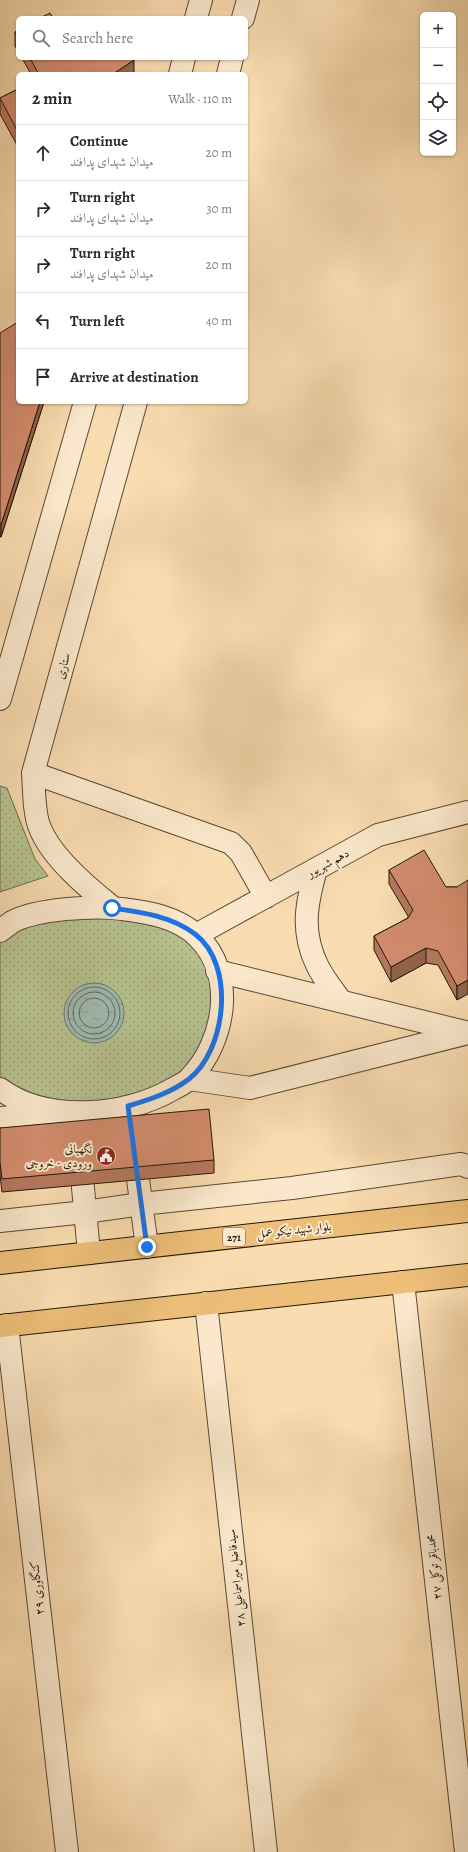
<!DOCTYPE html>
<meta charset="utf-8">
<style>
:root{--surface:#fff;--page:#f7f7f7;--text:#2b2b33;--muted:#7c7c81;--line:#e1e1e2}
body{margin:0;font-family:Alegreya,Amiri,serif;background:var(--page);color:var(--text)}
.controls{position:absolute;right:12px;top:12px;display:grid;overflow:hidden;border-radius:6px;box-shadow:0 1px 3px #0004}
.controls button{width:36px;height:36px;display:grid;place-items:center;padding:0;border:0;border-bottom:1px solid var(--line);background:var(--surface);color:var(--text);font:20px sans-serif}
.stop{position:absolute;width:12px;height:12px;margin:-9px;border:3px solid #1a73e8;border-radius:50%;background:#fff}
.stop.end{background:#1a73e8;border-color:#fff;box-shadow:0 1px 4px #0008}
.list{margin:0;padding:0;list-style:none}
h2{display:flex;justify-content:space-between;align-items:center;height:52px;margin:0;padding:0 16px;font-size:17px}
h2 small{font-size:13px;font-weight:400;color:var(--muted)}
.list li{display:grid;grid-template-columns:26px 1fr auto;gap:12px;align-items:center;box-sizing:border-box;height:56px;padding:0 16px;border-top:1px solid var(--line)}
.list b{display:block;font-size:15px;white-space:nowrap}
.list p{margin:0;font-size:13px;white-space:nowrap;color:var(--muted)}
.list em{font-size:13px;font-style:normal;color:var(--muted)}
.icon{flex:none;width:22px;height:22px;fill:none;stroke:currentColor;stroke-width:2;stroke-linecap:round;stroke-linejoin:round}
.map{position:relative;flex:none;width:468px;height:1852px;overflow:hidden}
.search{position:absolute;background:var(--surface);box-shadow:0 1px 3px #0004;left:16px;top:16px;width:232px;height:44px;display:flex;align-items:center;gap:10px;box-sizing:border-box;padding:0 14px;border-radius:6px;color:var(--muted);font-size:15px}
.panel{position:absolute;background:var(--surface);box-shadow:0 1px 3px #0004;left:16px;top:72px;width:232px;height:332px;border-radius:6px}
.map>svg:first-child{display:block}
</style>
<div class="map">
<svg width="468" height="1852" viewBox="0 0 468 1852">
<defs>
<pattern id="grass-dots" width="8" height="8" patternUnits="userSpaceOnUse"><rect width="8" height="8" fill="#b7c291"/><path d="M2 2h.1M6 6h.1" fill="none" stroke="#9da67c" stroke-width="1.8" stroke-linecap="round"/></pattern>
<pattern id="water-ripples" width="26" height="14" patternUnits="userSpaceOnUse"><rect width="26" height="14" fill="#9ebab0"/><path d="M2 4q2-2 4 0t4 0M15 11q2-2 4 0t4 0" fill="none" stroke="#889f96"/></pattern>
</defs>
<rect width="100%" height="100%" fill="#f9dcb0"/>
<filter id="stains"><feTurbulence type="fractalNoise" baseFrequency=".005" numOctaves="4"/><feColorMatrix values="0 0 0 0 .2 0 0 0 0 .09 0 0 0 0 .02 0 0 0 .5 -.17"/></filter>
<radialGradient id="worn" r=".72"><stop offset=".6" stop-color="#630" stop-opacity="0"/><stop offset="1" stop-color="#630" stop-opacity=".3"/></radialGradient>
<path fill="url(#grass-dots)" stroke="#6e6d4e" d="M0,786L7,788L35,859L48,876L0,892Z
M73,909L182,925L221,993L189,1079L98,1111L0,1089V931Z"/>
<path fill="url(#water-ripples)" stroke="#6d796e" d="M64 1013a30 30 0 1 1 60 0a30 30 0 1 1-60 0Z"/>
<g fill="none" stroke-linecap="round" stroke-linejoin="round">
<path stroke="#61695e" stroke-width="1" d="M68 1013a26 26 0 1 1 52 0a26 26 0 1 1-52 0Z
M73 1013a21 21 0 1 1 42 0a21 21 0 1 1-42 0Z
M79 1013a15 15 0 1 1 30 0a15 15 0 1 1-30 0Z"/>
<g stroke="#594934" stroke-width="24">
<path id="minor" d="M196,18L201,0
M243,18L248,0
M180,74L184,58
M228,74L232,58
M0,699L85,402
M33,773L231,843L241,853L266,897
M316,869C306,905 301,931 317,965C323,978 333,990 341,1001
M112,907C88,888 51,857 40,828C34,816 34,787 33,773L136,402
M0,931C4,928 8,925 12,922C35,909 95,905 122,909C147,912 178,917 197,936C237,974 225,1042 190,1078C186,1083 178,1086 173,1089C125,1117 46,1123 0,1089
M196,935L378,835L468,812
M217,971L465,1032
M189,1079L250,1088L468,1033
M0,1118L51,1114
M134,1149L147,1247
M80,1155L89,1253
M0,1221L85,1212L141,1204L292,1188L461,1164L468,1167
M403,1282L466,1852
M206,1303L266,1852
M7,1325L67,1852"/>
</g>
<g stroke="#24180b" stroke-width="24">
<path id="major" d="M0,1263L468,1211
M0,1326L468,1275"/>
</g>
<use href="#minor" stroke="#fbe8cc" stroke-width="22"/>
<use href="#major" stroke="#ecbe78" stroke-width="22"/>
</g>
<path fill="#b5785e" stroke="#24180b" d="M18,31V51L15,46V32Z
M22,58H132L134,74H31Z
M18,89L17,145L0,114V98Z
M0,333L18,402H44L1,537H0Z
M389,870L446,887H457V1000L438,965L426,963L391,982L374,950V936L408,918V916L389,884Z
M0,1128L214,1160V1173L2,1192L0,1175Z"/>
<path fill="#93624c" stroke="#24180b" d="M134,60V74H113Z
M17,130H18V144L17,145Z
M40,402H44L1,537V525Z
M426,948V963L391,982V967Z
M468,980V994L457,1000V986Z"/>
<path fill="#d28c6d" stroke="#24180b" d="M50,13L53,18H40Z
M18,31V37L15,32Z
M30,58H132L134,60L113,74H37L38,73Z
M18,89V130H17L0,98Z
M18,322V402H40L1,525L0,524V333Z
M424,850L446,887H457L468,880V980L457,986L438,951L426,948L391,967L374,936L408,918L413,910L389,870Z
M209,1109L214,1160L2,1179L0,1162V1128Z"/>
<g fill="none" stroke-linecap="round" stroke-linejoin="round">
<path stroke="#1a73e8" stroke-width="5" d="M112,908C141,912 171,916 195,934C236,965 226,1050 189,1079C171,1093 148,1100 128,1106L147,1247"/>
</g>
<defs>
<g id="civic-disc" transform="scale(1)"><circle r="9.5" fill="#8f2418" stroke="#fbe8cc"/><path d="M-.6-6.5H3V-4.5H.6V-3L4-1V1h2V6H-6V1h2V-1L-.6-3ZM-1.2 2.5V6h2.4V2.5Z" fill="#fff"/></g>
</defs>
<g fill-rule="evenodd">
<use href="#civic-disc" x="106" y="1156"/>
</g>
<g text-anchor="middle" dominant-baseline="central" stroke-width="4" stroke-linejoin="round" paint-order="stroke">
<rect fill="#fbe8cc" stroke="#645645" stroke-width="1" x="223" y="1228" width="22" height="18" rx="3"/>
<g font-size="11" font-weight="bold" fill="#24180b">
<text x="234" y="1237">271</text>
</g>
<g font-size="12" fill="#24180b" stroke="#fbe8cc">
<text transform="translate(63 666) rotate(-74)">ستاری</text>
<text transform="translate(328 863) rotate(-29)">دهم شهریور</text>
<text transform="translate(294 1230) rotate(-6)">بلوار شهید نیکو عمل</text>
<text transform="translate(434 1567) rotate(-96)">محمدباقر توکلی ۲۷</text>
<text transform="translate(236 1578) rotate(-96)">سیدفاضل میراسماعیلی ۲۸</text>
<text transform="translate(37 1588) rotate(-96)">کنگاوری ۲۹</text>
</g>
<g font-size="12" fill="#24180b" stroke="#fbe8cc" text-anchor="end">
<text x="92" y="1149">نگهبانی<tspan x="92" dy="14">ورودی - خروجی</tspan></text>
</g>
</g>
<rect width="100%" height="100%" filter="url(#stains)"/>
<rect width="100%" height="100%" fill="url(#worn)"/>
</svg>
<div class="controls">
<button>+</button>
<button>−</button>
<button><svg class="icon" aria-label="locate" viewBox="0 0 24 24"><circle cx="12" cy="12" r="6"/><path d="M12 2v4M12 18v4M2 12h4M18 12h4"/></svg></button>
<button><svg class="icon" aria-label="layers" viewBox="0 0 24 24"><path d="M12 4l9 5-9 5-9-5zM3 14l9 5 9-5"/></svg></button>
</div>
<div class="stop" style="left:112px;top:908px"></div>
<div class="stop end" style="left:147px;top:1247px"></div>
<div class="search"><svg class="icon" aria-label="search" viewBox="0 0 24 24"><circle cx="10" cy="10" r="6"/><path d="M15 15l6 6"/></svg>Search here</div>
<section class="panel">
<h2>2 min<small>Walk · 110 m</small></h2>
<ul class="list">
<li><svg class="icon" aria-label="ahead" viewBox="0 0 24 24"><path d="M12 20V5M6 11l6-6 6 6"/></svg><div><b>Continue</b><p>میدان شهدای پدافند</p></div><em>20 m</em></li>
<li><svg class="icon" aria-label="right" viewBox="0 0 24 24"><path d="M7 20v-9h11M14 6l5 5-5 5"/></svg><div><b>Turn right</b><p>میدان شهدای پدافند</p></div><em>30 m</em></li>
<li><svg class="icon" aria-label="right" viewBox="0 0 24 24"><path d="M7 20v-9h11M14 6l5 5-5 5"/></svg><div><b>Turn right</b><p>میدان شهدای پدافند</p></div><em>20 m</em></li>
<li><svg class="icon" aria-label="left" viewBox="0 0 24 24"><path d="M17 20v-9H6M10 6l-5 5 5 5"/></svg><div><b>Turn left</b></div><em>40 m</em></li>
<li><svg class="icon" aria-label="arrive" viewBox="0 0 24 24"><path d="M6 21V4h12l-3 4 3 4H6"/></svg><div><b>Arrive at destination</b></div></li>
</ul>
</section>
</div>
